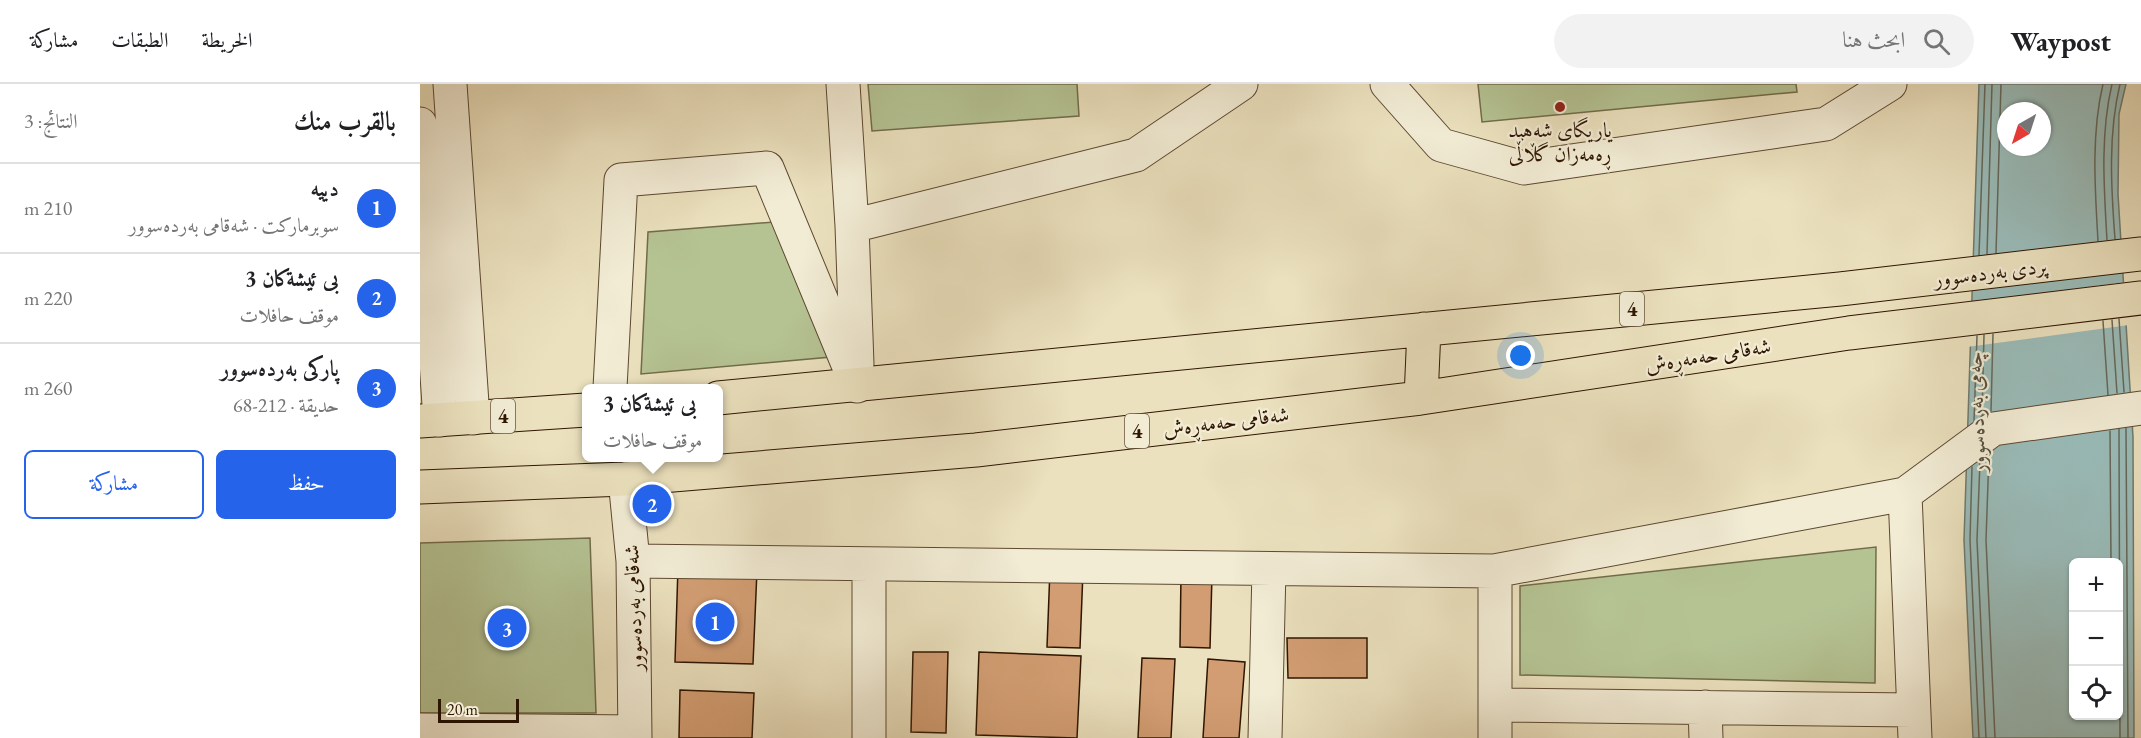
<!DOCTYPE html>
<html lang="ar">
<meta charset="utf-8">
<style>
:root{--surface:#fff;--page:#f2f2f2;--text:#202124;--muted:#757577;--line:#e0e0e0;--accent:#2563eb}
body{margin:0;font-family:"EB Garamond",Amiri,serif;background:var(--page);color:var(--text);direction:rtl}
.controls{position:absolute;right:18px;bottom:18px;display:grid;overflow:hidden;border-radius:9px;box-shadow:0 2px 4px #0004}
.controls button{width:54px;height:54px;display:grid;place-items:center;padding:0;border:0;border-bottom:2px solid var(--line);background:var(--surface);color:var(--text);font:30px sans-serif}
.compass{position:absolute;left:1577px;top:18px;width:54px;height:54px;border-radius:50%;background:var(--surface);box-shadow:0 2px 4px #0004;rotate:219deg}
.scale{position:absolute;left:18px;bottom:15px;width:81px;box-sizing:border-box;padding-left:6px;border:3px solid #2e1500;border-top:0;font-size:16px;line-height:21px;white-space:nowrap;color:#2e1500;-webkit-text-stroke:4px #f2ecd5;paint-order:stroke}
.you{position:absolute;left:1101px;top:272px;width:21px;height:21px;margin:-15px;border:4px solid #fff;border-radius:50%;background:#1a73e8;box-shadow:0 0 0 9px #1a73e833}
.badge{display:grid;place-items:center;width:39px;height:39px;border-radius:50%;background:var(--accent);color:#fff;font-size:20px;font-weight:700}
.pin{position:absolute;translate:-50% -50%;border:3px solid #fff;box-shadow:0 2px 6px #0006}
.popup{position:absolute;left:162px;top:300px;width:141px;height:78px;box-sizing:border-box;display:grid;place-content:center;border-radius:9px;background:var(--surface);filter:drop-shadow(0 2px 4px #0005);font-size:20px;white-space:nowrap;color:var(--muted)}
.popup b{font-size:22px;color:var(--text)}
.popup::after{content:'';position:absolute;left:50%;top:100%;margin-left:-12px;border:12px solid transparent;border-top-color:var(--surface)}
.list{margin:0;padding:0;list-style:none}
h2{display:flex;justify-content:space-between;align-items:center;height:78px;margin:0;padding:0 24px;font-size:26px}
h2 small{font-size:20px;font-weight:400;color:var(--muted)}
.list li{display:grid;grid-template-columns:39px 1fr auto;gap:18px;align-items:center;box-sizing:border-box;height:90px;padding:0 24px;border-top:2px solid var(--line)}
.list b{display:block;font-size:22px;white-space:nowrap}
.list p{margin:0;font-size:20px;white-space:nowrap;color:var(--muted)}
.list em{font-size:20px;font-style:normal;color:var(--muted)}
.actions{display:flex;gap:12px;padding:18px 24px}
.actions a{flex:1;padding:14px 0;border:2px solid var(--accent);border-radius:9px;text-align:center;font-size:21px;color:var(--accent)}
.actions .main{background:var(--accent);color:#fff}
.icon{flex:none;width:33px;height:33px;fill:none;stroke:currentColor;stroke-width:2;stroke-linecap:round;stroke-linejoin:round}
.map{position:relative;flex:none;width:1721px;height:654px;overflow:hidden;direction:ltr}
header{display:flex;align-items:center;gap:36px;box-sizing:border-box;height:84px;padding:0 30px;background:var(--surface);border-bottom:2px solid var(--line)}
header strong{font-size:28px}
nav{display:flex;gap:33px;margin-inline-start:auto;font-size:21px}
.search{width:420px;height:54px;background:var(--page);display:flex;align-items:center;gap:15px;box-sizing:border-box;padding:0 21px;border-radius:33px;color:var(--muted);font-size:22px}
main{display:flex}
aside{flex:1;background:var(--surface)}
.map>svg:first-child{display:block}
</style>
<header>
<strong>Waypost</strong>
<div class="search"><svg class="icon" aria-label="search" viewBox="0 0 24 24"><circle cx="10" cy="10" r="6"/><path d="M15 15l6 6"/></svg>ابحث هنا</div>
<nav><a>الخريطة</a><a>الطبقات</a><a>مشاركة</a></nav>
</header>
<main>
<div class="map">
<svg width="1721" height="654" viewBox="0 0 1721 654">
<rect width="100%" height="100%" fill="#ebe1be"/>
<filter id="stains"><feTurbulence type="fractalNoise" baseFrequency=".00333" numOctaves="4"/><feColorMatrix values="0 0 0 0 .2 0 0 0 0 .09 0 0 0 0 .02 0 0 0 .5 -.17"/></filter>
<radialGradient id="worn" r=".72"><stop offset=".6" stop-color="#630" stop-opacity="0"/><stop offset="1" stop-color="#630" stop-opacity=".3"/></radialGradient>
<path fill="#b5c393" stroke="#726c4a" stroke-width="1.5" d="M448,0H657L659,32L452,47Z
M1058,0H1376L1377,8L1062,38Z
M354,138L411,273L221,290L228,148Z
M170,454L176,629H0V459Z
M1456,463L1455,599L1100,591V502Z"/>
<path fill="#9abcb9" stroke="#6f796f" stroke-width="1.5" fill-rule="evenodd" d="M1559,0H1706L1699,30L1698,110L1713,353L1714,654H1553L1544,456ZM1586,27H1622V63H1586ZM1654,478H1698V632H1654Z"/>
<path fill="#ebe1be" d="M1706,198L1709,241L1547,263L1549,219Z"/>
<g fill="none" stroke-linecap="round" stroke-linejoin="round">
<path stroke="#64685c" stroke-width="1.5" d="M1695,155C1691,103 1688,50 1700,0
M1687,156C1684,104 1680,51 1692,0
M1678,157C1675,105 1671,51 1683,0
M1576,169L1581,0
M1567,170L1572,0
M1559,171L1565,0
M1699,235L1704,308
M1692,236L1697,309
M1683,237L1688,311
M1571,327L1573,250
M1562,331L1564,251
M1554,337L1557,252
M1706,344L1708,654
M1699,345L1700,654
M1690,347L1691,478
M1569,370L1566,456L1575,654
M1560,377L1557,456L1566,654
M1552,383L1550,456L1559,654"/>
</g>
<path fill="#d29d72" stroke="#2e1500" stroke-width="1.5" d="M258,483L337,486L333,580L255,578Z
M630,485L663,487L660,564L627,563Z
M761,491H792L790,564L760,563Z
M867,554H947V594H868Z
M493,568H528L526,649L491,648Z
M559,568L661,572L657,654L556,651Z
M722,574L755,575L751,654H718Z
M788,575L825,578L819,654H783Z
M260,606L334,609L332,654H259Z"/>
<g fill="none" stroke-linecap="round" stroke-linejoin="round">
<g stroke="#5d4830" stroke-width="35">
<path id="minor" d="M30,0L53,334
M423,0L432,142L437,280
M967,0L1021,61L1104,84L1406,40L1470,0
M0,40L20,336
M432,142L716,71L821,0
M190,304L201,96L347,84L437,302
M205,395L213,477L215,654
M1485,410L1495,654
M213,477L1074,487L1485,410L1573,345L1721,324
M449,480V654
M1075,621L1493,626
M1285,623L1286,654
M0,646L215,648
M845,654L849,485
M1075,654V487"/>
</g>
<g stroke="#2e1500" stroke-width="35">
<path id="highway" d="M298,314L1420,205L1721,170
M1001,314L1004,245
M0,337L166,326
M0,403L205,395L556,366L1001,314L1429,249L1721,214"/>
</g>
<use href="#minor" stroke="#f2ecd5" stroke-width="33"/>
<use href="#highway" stroke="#ebe1be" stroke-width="33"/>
</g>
<circle fill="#8f2418" stroke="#f2ecd5" stroke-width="2" cx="1140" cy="23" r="6"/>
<g text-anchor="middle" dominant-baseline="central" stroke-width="4.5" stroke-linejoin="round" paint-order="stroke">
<g fill="#f2ecd5" stroke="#695640" stroke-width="1.5">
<rect x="1200" y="208" width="24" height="34" rx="4.5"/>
<rect x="71" y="315" width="24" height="34" rx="4.5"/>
<rect x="705" y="330" width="24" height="34" rx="4.5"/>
</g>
<g font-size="20" font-weight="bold" fill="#2e1500">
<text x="1212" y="225">4</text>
<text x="83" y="332">4</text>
<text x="717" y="347">4</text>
</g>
<g font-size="21" fill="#2e1500" stroke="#f2ecd5">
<text x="1140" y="45">یاریگای شەهید<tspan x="1140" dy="24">ڕەمەزان گڵاڵی</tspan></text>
</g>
<g font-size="21" fill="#2e1500" stroke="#f2ecd5">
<text transform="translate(1570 188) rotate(-7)">پردی بەردەسوور</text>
<text transform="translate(1288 271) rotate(-9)">شەقامی حەمەڕەش</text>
<text transform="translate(806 337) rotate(-7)">شەقامی حەمەڕەش</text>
<text transform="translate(213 524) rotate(-92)">شەقامی بەردەسوور</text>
</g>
<g font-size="22" font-style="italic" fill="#544f41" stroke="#f2ecd5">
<text transform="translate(1556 328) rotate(-92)">چەمی بەردەسوور</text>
</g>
</g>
<rect width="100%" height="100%" filter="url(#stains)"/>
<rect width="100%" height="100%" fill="url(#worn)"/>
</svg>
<div class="controls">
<button>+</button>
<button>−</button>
<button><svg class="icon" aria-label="locate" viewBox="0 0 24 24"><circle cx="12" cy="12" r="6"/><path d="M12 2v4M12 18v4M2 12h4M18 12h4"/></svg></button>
</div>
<svg class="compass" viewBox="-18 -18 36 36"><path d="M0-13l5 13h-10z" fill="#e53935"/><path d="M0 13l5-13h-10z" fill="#757577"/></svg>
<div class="scale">20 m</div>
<div class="you"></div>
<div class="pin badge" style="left:295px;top:538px">1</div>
<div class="pin badge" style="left:232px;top:420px">2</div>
<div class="popup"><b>بى ئيشةكان 3</b>موقف حافلات</div>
<div class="pin badge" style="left:87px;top:544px">3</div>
</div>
<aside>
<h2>بالقرب منك<small>النتائج: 3</small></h2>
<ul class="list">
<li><span class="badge">1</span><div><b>دییە</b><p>سوبرماركت · شەقامی بەردەسوور</p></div><em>210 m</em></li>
<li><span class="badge">2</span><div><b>بى ئيشةكان 3</b><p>موقف حافلات</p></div><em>220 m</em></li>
<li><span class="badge">3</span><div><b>پارکی بەردەسوور</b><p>حديقة · 212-68</p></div><em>260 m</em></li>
</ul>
<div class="actions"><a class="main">حفظ</a><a>مشاركة</a></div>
</aside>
</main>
